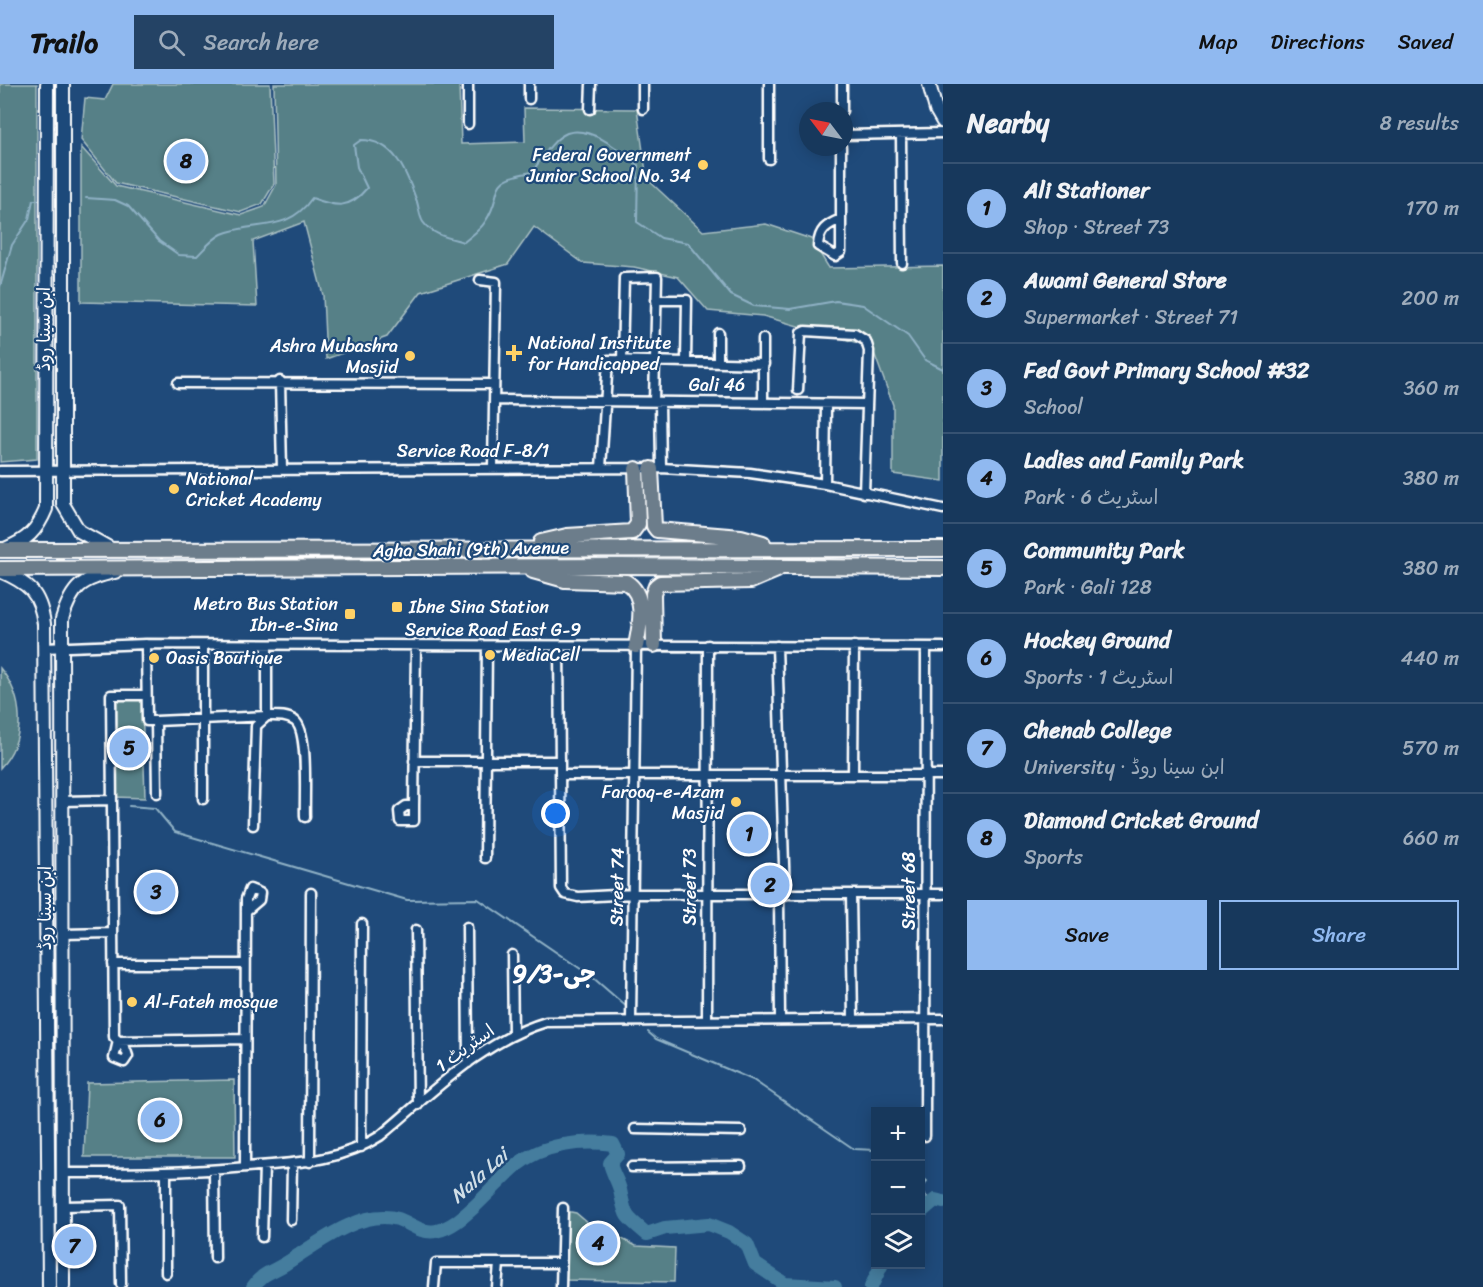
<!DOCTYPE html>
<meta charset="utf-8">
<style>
:root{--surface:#17385c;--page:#244365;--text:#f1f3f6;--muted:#9eacbb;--line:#365272;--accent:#90b9f0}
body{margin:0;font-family:Sriracha,"Playpen Sans Arabic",sans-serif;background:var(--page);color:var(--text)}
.controls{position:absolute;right:18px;bottom:18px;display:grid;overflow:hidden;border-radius:0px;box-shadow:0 3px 15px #0003}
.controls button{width:54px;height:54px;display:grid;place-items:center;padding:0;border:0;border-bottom:2px solid var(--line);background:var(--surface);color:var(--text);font:30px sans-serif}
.compass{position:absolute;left:799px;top:18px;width:54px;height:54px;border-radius:50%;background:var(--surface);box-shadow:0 3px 15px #0003;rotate:302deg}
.you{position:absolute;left:556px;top:730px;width:21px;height:21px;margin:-15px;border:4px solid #fff;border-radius:50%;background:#1a73e8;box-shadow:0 0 0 9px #1a73e833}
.badge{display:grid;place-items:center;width:39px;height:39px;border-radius:50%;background:var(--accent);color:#111;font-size:20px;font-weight:700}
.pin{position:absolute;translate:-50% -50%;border:3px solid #fff;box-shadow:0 2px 6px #0006}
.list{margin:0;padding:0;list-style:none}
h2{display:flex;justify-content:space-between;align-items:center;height:78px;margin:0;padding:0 24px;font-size:26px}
h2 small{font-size:20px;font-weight:400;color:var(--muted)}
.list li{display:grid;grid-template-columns:39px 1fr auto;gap:18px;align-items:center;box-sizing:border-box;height:90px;padding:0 24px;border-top:2px solid var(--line)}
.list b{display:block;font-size:22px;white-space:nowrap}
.list p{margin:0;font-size:20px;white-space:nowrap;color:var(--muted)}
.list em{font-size:20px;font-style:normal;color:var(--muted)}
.actions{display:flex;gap:12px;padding:18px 24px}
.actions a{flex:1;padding:14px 0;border:2px solid var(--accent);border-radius:0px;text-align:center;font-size:21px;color:var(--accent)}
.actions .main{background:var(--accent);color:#111}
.icon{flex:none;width:33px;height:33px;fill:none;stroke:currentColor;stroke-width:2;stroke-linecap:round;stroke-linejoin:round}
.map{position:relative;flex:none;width:943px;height:1203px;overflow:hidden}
header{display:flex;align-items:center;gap:36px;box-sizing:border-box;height:84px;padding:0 30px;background:var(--accent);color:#111}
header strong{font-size:28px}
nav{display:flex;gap:33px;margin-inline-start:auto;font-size:21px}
.search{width:420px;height:54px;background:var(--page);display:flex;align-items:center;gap:15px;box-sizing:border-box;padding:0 21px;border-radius:0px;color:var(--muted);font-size:22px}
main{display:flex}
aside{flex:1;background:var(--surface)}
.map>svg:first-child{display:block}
</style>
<header>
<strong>Trailo</strong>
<div class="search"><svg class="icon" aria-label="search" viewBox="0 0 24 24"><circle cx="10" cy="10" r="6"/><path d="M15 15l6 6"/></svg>Search here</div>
<nav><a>Map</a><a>Directions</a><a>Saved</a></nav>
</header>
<main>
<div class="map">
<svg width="943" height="1203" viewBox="0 0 943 1203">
<rect width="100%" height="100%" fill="#1f4a7a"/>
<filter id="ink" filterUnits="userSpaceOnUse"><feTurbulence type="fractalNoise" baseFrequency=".0167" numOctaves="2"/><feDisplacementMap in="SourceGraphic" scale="12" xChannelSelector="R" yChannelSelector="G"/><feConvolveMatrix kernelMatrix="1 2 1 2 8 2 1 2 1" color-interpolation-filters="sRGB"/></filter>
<g filter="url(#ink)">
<path fill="#568087" stroke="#aac0c3" stroke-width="1.5" d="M0,0H37V375L0,378Z
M113,0H270L274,100L262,120L241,128L116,99L81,56L85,14L105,16Z
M274,0H459L461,60L525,58L524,24L637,25L647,95L703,147L766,140L811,155L829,184L943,182V397L893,390V321L872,263L763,232L708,227L678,193L634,183L583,179L534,143L508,180L421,208L387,253L326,275L323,211L304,138L253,157L257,222L81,218V63L116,102L241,131L264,123L276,101Z
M0,584C24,613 27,655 0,684Z
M115,615H142L145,714L114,713Z
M234,996L235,1073H84L87,999Z
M566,1127L576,1129L602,1151L618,1153L636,1162L675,1164L674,1198L565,1196Z"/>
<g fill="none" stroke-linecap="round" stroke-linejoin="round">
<path stroke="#8fb1c5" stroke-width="2" d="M86,114L115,116L128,122L159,157L179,171L197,172C204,165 213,154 222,150C257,136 287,150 312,114C336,123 349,126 367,104L357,83L354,61L361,56C394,56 406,87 416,115C419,122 419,132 423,138C432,151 450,154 464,158C471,152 480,146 485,138C506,108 483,96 532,88C541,76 552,55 567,49C591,41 620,67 638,81L637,138L661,154L688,159L731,211L754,222L790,225L836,217L863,221L908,252L925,276L943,285
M0,203L12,161L29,135L33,116H40
M129,722L155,724L175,748L407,816L478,815L591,892L628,924
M648,948L656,955L753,996L854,1065L876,1066
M920,1092L927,1097L921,1107L932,1118"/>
<path stroke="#447d9e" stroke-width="14" d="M920,1129L935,1116L943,1118
M253,1203C262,1189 272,1188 285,1180C314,1162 360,1124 398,1135C410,1139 421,1150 436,1147C451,1144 463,1133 474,1123C489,1109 502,1094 517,1081C542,1060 581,1056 613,1060L618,1070L610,1079C612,1089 618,1097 620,1106C626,1134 624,1131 647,1150L665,1144L709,1140L729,1148L747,1160L755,1180L785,1200L835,1203
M871,1203L882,1180"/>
<g stroke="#fff" stroke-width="13">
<path id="street" d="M769,0V75
M529,15V0
M590,25L591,0
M643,25V0
M842,27V0
M468,40V0
M901,50L902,179
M844,51L943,49
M841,135C826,141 819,146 818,162L835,172L841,168V63
M480,196L496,198L493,383
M656,216H687L686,277
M763,255V317
M622,276L624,194L657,193L654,317
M718,278V249
M280,297L282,385
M178,299L494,300
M798,306L801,249L805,247L855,250L866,257L869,267L864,409
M495,316L867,320
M660,318L661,384
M601,384L608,276L764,280
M0,387L661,384L750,389L825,400L943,425
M825,400L826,322
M146,560L147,637H156L157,709
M559,562L561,804L565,810L578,813L634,810H943
M777,562L785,811
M44,564L146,560L943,563
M146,611H111L114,953C121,959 126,963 128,972L124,978L114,974L118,957L244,955
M156,637L267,632C277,632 286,631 295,637C309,648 304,713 305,733
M414,677H560
M561,691H943
M853,691L854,562
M203,715V561
M62,717L111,716
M414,722H406L399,727L400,737H414V722L416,563
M253,741L256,642L267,632V562
M485,774L487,562
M779,811L780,936
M851,811L853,935
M467,843L468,979
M416,846L418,1021
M63,850L112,849
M512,871L513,949
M113,880H245
M631,936L636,562
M707,936L708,561
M635,1045L741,1047
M925,1052L926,563
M361,1063L362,840
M310,1078L311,809
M245,1083L246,815L250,805L260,809L259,816L246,827
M632,1083L741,1082
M214,1087L215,1174
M63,1089C125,1089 186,1089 247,1083C294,1079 340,1078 380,1052C432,1009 480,958 546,938L943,935
M166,1089V1189
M63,1122L120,1121L121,1200
M291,1136L292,1079
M262,1153L264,1082
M434,1203L436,1179H561
M497,1203L499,1180
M561,1203L563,1124"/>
</g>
<g stroke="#fff" stroke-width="16">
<path id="secondary" d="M63,0V420L79,447L113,466
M929,0L936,26L943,38
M5,465C27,456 37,447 46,425L47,0
M0,487C28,499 40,508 44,540L49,1203
M63,1203L62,535C72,502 82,495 115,488"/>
</g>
<g stroke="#fff" stroke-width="18">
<path id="primary" d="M651,385L654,442L657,446L741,453L763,459
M541,458L567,452L632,448L638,440L636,385
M0,466L943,465
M0,485L619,482L943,484
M533,487L565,496L626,498C647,511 640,541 636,562
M654,561L653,510L656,502L660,499L751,497L777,486"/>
</g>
<use href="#street" stroke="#1f4a7a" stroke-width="8"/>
<use href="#secondary" stroke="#1f4a7a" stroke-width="12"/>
<use href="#primary" stroke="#6c7d8b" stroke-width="14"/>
</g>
</g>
<g fill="#ffd166" stroke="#1f4a7a" stroke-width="2">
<circle cx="703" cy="81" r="6"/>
<path d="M511 260h6v6h6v6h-6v6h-6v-6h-6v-6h6z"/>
<circle cx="410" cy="272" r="6"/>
<circle cx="174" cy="405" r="6"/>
<rect x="391" y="517" width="12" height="12" rx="3"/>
<rect x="344" y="524" width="12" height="12" rx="3"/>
<circle cx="490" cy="571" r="6"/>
<circle cx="154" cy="574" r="6"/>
<circle cx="736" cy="718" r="6"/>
<circle cx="132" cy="918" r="6"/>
</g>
<g text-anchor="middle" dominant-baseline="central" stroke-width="4.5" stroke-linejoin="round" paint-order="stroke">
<g font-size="18" fill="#fff" stroke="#1f4a7a" text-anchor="start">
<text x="691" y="71" text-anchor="end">Federal Government<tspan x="691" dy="21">Junior School No. 34</tspan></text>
<text x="528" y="259">National Institute<tspan x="528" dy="21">for Handicapped</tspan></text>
<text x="398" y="262" text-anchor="end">Ashra Mubashra<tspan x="398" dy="21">Masjid</tspan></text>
<text x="186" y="395">National<tspan x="186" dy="21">Cricket Academy</tspan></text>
<text x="338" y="520" text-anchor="end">Metro Bus Station<tspan x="338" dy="21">Ibn-e-Sina</tspan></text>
<text x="409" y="523">Ibne Sina Station</text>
<text x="502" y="571">MediaCell</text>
<text x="166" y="574">Oasis Boutique</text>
<text x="724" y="708" text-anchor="end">Farooq-e-Azam<tspan x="724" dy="21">Masjid</tspan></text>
<text x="144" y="918">Al-Fateh mosque</text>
</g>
<g font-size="18" fill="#fff" stroke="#1f4a7a">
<text transform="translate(44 245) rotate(-90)">ابن سینا روڈ</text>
<text x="717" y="301">Gali 46</text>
<text x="473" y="367">Service Road F-8/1</text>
<text transform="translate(471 465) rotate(-1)">Agha Shahi (9th) Avenue</text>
<text x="493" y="546">Service Road East G-9</text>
<text transform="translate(617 803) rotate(-89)">Street 74</text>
<text transform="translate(690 803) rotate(-90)">Street 73</text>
<text transform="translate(909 807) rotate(-90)">Street 68</text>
<text transform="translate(45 824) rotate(-90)">ابن سینا روڈ</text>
<text transform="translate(465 964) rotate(-36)">اسٹریٹ 1</text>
</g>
<g font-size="20" font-style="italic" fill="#d0dee7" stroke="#1f4a7a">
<text transform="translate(479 1092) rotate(-42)">Nala Lai</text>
</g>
<g font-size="24" font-weight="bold" fill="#fff" stroke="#1f4a7a">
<text x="554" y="890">جی-9/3</text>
</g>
</g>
</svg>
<div class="controls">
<button>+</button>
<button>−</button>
<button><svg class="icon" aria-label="layers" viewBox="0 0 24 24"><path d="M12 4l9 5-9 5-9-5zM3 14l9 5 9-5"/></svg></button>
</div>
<svg class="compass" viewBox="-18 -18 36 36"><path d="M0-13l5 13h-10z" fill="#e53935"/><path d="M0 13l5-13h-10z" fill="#9eacbb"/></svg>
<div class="you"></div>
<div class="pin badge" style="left:749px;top:750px">1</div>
<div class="pin badge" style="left:770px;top:801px">2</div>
<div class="pin badge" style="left:156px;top:808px">3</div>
<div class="pin badge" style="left:598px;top:1159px">4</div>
<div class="pin badge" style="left:129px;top:664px">5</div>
<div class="pin badge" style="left:160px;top:1036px">6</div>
<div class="pin badge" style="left:74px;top:1162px">7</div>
<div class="pin badge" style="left:186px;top:77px">8</div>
</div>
<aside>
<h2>Nearby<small>8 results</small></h2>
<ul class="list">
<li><span class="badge">1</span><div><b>Ali Stationer</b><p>Shop · Street 73</p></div><em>170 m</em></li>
<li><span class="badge">2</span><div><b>Awami General Store</b><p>Supermarket · Street 71</p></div><em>200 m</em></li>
<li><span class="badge">3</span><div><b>Fed Govt Primary School #32</b><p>School</p></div><em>360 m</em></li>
<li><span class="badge">4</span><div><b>Ladies and Family Park</b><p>Park · اسٹریٹ 6</p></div><em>380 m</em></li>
<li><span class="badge">5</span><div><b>Community Park</b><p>Park · Gali 128</p></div><em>380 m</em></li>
<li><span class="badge">6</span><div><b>Hockey Ground</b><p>Sports · اسٹریٹ 1</p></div><em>440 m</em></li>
<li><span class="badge">7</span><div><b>Chenab College</b><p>University · ابن سینا روڈ</p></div><em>570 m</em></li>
<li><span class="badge">8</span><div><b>Diamond Cricket Ground</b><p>Sports</p></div><em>660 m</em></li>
</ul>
<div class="actions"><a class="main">Save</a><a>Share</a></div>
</aside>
</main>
